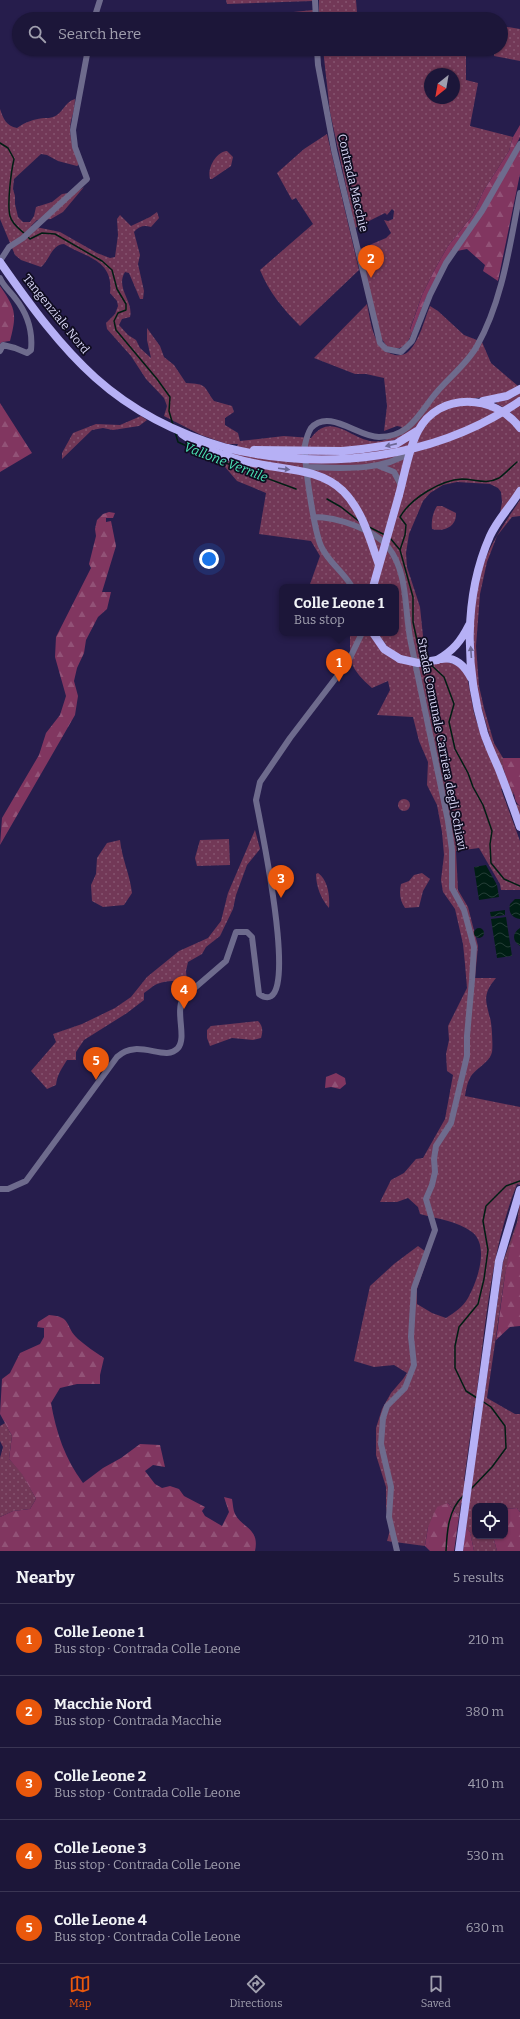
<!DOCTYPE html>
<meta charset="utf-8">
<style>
:root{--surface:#1c1639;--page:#251f41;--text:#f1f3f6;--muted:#a09fae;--line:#3a3553;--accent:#ea580c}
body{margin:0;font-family:Bitter,serif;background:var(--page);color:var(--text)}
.controls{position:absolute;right:12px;bottom:12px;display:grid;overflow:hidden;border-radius:8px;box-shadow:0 1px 3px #0004}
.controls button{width:36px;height:36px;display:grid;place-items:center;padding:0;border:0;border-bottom:1px solid var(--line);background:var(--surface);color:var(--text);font:20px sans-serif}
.compass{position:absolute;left:424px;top:68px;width:36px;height:36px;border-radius:50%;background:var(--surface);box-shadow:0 1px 3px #0004;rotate:211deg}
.you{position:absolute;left:209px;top:559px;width:14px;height:14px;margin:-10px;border:3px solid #fff;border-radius:50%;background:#1a73e8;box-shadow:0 0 0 6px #1a73e833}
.badge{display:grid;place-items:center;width:26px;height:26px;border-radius:50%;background:var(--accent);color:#fff;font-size:13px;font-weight:700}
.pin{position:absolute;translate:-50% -33px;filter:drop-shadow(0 1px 2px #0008)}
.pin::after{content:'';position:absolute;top:21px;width:14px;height:12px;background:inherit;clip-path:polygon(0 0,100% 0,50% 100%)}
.popup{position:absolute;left:279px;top:584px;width:120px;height:52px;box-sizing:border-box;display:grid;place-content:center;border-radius:8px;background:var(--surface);filter:drop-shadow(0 1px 3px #0005);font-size:13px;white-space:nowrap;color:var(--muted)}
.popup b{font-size:15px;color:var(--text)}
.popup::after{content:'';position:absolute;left:50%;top:100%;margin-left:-8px;border:8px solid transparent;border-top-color:var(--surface)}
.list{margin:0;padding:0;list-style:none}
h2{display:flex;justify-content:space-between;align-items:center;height:52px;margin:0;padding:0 16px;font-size:17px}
h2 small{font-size:13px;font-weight:400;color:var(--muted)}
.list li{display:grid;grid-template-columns:26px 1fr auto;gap:12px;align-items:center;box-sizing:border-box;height:72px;padding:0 16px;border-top:1px solid var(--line)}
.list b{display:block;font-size:15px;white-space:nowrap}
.list p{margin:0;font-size:13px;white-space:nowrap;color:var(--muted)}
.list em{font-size:13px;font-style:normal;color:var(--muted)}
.icon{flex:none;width:22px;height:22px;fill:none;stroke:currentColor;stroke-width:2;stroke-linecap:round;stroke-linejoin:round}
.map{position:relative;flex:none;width:520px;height:1551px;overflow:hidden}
.search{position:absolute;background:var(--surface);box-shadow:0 1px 3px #0004;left:12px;right:12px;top:12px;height:44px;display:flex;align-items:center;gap:10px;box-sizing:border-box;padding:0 14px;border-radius:22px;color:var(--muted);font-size:15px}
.sheet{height:412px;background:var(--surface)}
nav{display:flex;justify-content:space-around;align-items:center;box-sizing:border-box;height:56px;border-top:1px solid var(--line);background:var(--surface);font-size:11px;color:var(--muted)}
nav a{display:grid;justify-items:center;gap:2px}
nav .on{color:var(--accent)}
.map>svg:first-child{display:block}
</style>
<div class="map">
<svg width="520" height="1551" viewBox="0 0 520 1551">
<defs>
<pattern id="grass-dots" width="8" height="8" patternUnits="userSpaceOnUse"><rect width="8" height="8" fill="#723857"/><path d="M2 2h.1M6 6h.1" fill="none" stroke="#855470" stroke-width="1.8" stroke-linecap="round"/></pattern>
<pattern id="forest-firs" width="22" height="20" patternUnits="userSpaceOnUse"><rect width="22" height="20" fill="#813660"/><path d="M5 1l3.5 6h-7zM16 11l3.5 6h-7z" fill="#925277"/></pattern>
<pattern id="water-waves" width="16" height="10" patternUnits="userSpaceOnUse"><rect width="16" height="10" fill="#001e14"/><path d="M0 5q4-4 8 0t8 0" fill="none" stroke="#243e37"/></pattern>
</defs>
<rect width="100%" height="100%" fill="#261d4c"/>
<path fill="url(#grass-dots)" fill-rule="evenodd" d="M226,0H313V1L227,4Z
M319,0H356L357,13L334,19H319Z
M313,10V16L297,19H265L264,15Z
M501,26L520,29V61L494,56V49H501Z
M323,49H434L435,53L466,52V80L478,83L470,126L513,137L509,151L484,190L472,216L448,246L435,269L422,295L410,329L412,333C406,347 402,351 387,347L380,336L360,249L386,238L391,233L384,220L388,221L393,219L394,211L392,209L387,215L385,213L355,228L330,112ZM430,74H454V98H430Z
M75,99C75,107 73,114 71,121C68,135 74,151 79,164L77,166L58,161L47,155L41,154L14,179L13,189L15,196V204L18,217L23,222H30L34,216L36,207L52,202L62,194L76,192L84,187L63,212L51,219L37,220L31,226L60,232L97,253L110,258L115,257L118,235L117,219L120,215L131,226L150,217L157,212L159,218L151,227C144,225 139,226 134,232L140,255L138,264L144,291L143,299H140L129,273L125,272C115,288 134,301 130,317L122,319L119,325L128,335L136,340L140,348L151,358L147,340V328L160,346L164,357L174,365L186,383C208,384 203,386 214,401L232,406L234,412L225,418V425L238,433L240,441L284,436L311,438C339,400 365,470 402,427L397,426L384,431L387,406L384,378L366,374H355L314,358L367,304C371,323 373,350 395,355C400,356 405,355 409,351C420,340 424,320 430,306L438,311L464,335L482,342L491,363L518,386L511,391L491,397L458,399L447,402L428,413L415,429L405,436L362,452L397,447L411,439L413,453C415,446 417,438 420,432C436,403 476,398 502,414C509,418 515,426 520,432V487L500,513L502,502L501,492L498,488L490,484L457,482L443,485L430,493L423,501L418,513L409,534L406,553L407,567L420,607L426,665L444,661L460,666L467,676L474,713L485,748L492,745C487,724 479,704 476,683C471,646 472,589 487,555C496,535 508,518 520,500V516L512,517L497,536L487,562L480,594L476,646L479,686L484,708L494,743L503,758L504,773L514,791L513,796L516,804L520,806V819L508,786L501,789L520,841V890H501L500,884L479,848L456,851L458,890L468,907L478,946L475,978H496C483,994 485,999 490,1018C492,1023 493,1047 492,1052C489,1064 475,1068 470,1078C467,1083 466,1090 465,1096L520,1107V1185L517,1184C491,1250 486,1321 477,1390L485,1391L503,1262L517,1222L520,1201V1215L505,1275L487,1398L515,1414H520V1512L517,1508L505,1509V1506H475V1536H493L497,1551H474L470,1532L466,1527L469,1505L461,1503L459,1517L448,1503L428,1527L425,1546L387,1541L390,1530L386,1507V1487L376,1455V1428L382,1409L391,1393L403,1379L407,1373L394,1365L374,1367L354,1361L370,1286L394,1264L418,1246L429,1254L417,1289V1304L432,1313L446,1318C454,1313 463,1307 468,1298C477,1282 490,1246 472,1232C457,1221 438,1219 420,1214L418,1207L408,1198L397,1202H380L391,1180L404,1173L416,1159L423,1158L445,1119L453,1075L447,1071L446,1054L449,1040L448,1026L467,988L465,964L463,944L455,909L443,892L441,880L444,855L442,832L437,805L427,785L428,762L419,741L413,717L377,715L390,690L388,681L372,688C349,667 350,663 350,633H370L387,646L377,633H396V587H309L320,556L311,541L259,534L266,493L237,481L225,467L238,444H227L201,435L164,416L167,406L164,398L146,379L131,356L107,329L106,323L115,314L118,306L117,301L110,293C114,260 87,258 64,244C52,244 49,261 41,267L21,260L15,255L0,219V109C3,118 6,126 17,128C25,122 34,119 44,118C47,118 51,118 53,117C63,114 64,102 75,99ZM474,1407L482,1408L472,1482L464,1481Z
M327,134L359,270L300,326C283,309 269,292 260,270L313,224L296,198L292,200L277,173L304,149Z
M227,151L233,157L231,166L212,179H210C207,168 216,152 227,151Z
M520,393V422L507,409L495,403L514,397Z
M141,416L147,420L139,426L113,430L103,428L92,430L62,459V453L73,433L96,424L120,425Z
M437,506H442L456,513C457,527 443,532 432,529C431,521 433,512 437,506Z
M398 805a6 6 0 1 1 12 0a6 6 0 1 1-12 0Z
M255,830L260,849L247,865L236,895L233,909L220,936L206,947L202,954L188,962L186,971L187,981C177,981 166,980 157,984C152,986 149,990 144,993V1000L127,1013L84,1040L76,1052V1060H67C62,1068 57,1075 56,1085L47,1089L31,1071L56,1042L53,1034L82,1024L115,1008L131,997L147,977L179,951L208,938L221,921L228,893Z
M229,839L230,865L197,866L195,858L200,840Z
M120,840C122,859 130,875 132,893L124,905L103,907L92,901L91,885L96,874L97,858L107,843Z
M318,873C328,880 330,896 329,908C321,899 316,886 316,874Z
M422,873L430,879L423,891L419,907L405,908C400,901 399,893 401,884L409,881L414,875Z
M258,1021C263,1026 263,1031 261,1038L253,1040L232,1038L210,1046L207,1038V1030L211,1026Z
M5,1423L12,1436L9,1459L22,1473L36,1499L30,1509L13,1511L0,1517V1458L3,1447L0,1441V1426Z"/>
<path fill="url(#forest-firs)" d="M520,125V137L515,147L520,148V174L498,281L483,271L485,265L467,249L457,251L452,249L428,293L412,333L410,330L422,295L435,269L448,246L472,216L484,190L509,151L513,137Z
M0,286C16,309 17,314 10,341L2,342L0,344Z
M0,403L32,453L0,472Z
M109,512L115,513L113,518H106V522L111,521L116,546L102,592H111L107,609L98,617L86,640L84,653L77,668L74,681L78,696L75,715L0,845L2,818L39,755L46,733L60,715L66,696L55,657L56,637L91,568L89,564L96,536L95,529L97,520L103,514Z
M503,758H520V806C513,801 516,795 512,789C507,780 502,770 503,758Z
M336,1073L345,1078L346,1084L340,1089L331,1087L325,1088L326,1077Z
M520,1215V1326L510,1327L496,1340L505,1275L510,1249Z
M49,1315C73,1317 64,1326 78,1339C86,1346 95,1352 104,1358L100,1375V1384H77L60,1388L51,1403C56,1432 65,1459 83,1483L103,1468L121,1458L140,1444L160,1445L165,1467L153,1465L145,1471L155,1484L162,1488L170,1486L179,1489L184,1496L205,1507L202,1511L205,1516L222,1526L229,1512L224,1497L232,1499C233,1504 233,1510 235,1514C242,1528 260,1528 255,1551H0V1517L13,1511L30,1509L36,1499L22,1474L9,1459L12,1436L0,1414L2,1379L10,1373L20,1353L40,1344L44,1337V1328L37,1327L38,1322Z
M448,1503L459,1517L454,1551H430L425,1546L428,1527L437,1507Z
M517,1508L520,1512V1551H497L493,1536H505V1509Z
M466,1527L470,1532L474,1551H463Z"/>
<path fill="url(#water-waves)" d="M486,865L497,885L499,897L479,900L474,867Z
M515,899H520V919C512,918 508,912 510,904Z
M505,910V915L491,917L490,912Z
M506,917L512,956L497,958L491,919Z
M520,928V946C512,941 512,933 520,928Z
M474 933a5 5 0 1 1 10 0a5 5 0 1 1-10 0Z"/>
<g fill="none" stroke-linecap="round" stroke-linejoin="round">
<path stroke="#001e14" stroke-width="1.5" d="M0,143L8,148L14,159C11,172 7,204 10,216C12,224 19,229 24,233
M27,236L30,239L42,233L55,234L102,261L112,270L117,289L126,304V310L118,313L114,321L116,330L157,379L170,397L169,411L173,425
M175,432L178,442L215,459L296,489
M327,499L341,507L360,522
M369,527L385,535
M390,538L400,550L413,597V622L418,645L426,658
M400,550L405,535L406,525L400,517C411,498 441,480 462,479C475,479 486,485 499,478C505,474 511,467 517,462
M430,664L444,677L454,704L449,722L455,749L468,773L473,787L483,805L492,831L490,844L491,863L504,879L520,886
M477,1398L466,1391L455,1368V1346L459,1327L478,1304L484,1279L488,1250L483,1221L486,1206L506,1186L520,1181
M471,1489L492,1467L506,1448L505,1426L491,1407L482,1401
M446,1551C447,1532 448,1510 463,1496"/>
<path stroke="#6e6b8d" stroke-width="6" d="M315,0L316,19
M94,19L100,0
M317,49L318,65L334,150L380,343L386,349L401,352L412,341L430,295L446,263L482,211L520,144
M0,261L9,247L23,238L87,179L75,147L73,130L88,49
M0,278C3,286 10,291 15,298C27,313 33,330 31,350L27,353L15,348L3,345L0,351
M379,466L394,472L401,485
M307,467C340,468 382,472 410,452
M314,517C336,517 374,529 388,547C409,573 404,612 411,643C423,702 435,761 448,821L452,850V888L464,910L474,947L472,980L467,1036V1056L451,1123L436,1146L434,1159L435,1172L432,1185L426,1199L435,1230L414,1288L411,1337L414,1365L405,1388L387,1406L383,1418L381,1444L391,1487L389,1517L397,1551
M352,587C344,572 328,562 321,546C314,530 304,463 305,445C306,440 308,433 311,428C329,408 358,437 379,437C407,437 417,418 432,398C445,380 466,366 477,346C503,300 510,243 520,193
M0,1189H8L26,1181L117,1057C138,1037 165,1063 178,1048C187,1037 175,1013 183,998L226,961L236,932H247L252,937L259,994C305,1026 258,814 256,800L260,782L290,738L348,662L362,633"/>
<path stroke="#b6b0f5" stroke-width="8" d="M0,262C65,355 114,416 227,448
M483,401L507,396L520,389
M362,449L396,444L417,431
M520,491C511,506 497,520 490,536C463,597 465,671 484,733C488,745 493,756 498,767C506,787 513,807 520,827
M399,495C404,477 409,447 418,431C439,391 495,394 520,428
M373,633L384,649L400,659
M441,659C455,656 465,666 471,678
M437,660C453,651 461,641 469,625
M459,1551L499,1261L520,1190"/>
<path stroke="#b6b0f5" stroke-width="8" d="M182,434C204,450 232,459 258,464C287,470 320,469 343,491C363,511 370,540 379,565
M227,448C326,472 435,459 520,401
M254,450L342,451L362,449
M373,587L399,495
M400,659L418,663L437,660"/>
</g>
<defs><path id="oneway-solid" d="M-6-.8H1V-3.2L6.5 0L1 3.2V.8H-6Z"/></defs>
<g fill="#6b6695">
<use href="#oneway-solid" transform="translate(391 445) rotate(167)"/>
<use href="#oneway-solid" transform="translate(284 469) rotate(7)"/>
<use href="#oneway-solid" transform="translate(471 652) rotate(-94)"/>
</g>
<g text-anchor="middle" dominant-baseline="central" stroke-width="3.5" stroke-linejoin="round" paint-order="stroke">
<g font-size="12" fill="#d8d6f5" stroke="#0f0c20">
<text transform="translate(353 183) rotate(77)">Contrada Macchie</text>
<text transform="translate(56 314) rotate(51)">Tangenziale Nord</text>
<text transform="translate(442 744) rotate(79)">Strada Comunale Carriera degli Schiavi</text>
</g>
<g font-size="13" font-style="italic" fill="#4ce4b5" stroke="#0f0c20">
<text transform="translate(226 462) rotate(21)">Vallone Vernile</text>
</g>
</g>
</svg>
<div class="controls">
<button><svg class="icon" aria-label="locate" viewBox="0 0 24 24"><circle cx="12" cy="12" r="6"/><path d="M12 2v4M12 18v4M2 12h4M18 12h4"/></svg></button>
</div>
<svg class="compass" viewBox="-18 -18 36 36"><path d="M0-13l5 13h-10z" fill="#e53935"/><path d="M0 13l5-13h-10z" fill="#a09fae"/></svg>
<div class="you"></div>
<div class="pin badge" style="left:339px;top:682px">1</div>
<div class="popup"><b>Colle Leone 1</b>Bus stop</div>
<div class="pin badge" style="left:371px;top:278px">2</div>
<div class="pin badge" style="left:281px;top:898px">3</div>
<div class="pin badge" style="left:184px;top:1009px">4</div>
<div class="pin badge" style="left:96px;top:1080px">5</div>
<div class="search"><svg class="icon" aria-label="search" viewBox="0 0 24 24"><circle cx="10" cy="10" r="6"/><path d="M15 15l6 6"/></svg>Search here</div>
</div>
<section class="sheet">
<h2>Nearby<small>5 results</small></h2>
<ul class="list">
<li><span class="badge">1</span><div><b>Colle Leone 1</b><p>Bus stop · Contrada Colle Leone</p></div><em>210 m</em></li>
<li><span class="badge">2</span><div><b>Macchie Nord</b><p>Bus stop · Contrada Macchie</p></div><em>380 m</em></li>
<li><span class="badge">3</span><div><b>Colle Leone 2</b><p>Bus stop · Contrada Colle Leone</p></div><em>410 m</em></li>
<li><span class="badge">4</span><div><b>Colle Leone 3</b><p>Bus stop · Contrada Colle Leone</p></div><em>530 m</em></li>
<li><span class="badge">5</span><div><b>Colle Leone 4</b><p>Bus stop · Contrada Colle Leone</p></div><em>630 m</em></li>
</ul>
</section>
<nav>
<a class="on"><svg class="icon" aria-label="map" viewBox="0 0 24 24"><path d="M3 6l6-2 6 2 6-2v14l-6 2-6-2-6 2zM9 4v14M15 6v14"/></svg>Map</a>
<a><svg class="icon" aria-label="directions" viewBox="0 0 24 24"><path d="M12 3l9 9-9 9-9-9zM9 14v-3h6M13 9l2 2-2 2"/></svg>Directions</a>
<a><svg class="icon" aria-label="saved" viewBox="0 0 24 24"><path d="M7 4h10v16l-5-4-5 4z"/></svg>Saved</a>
</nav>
